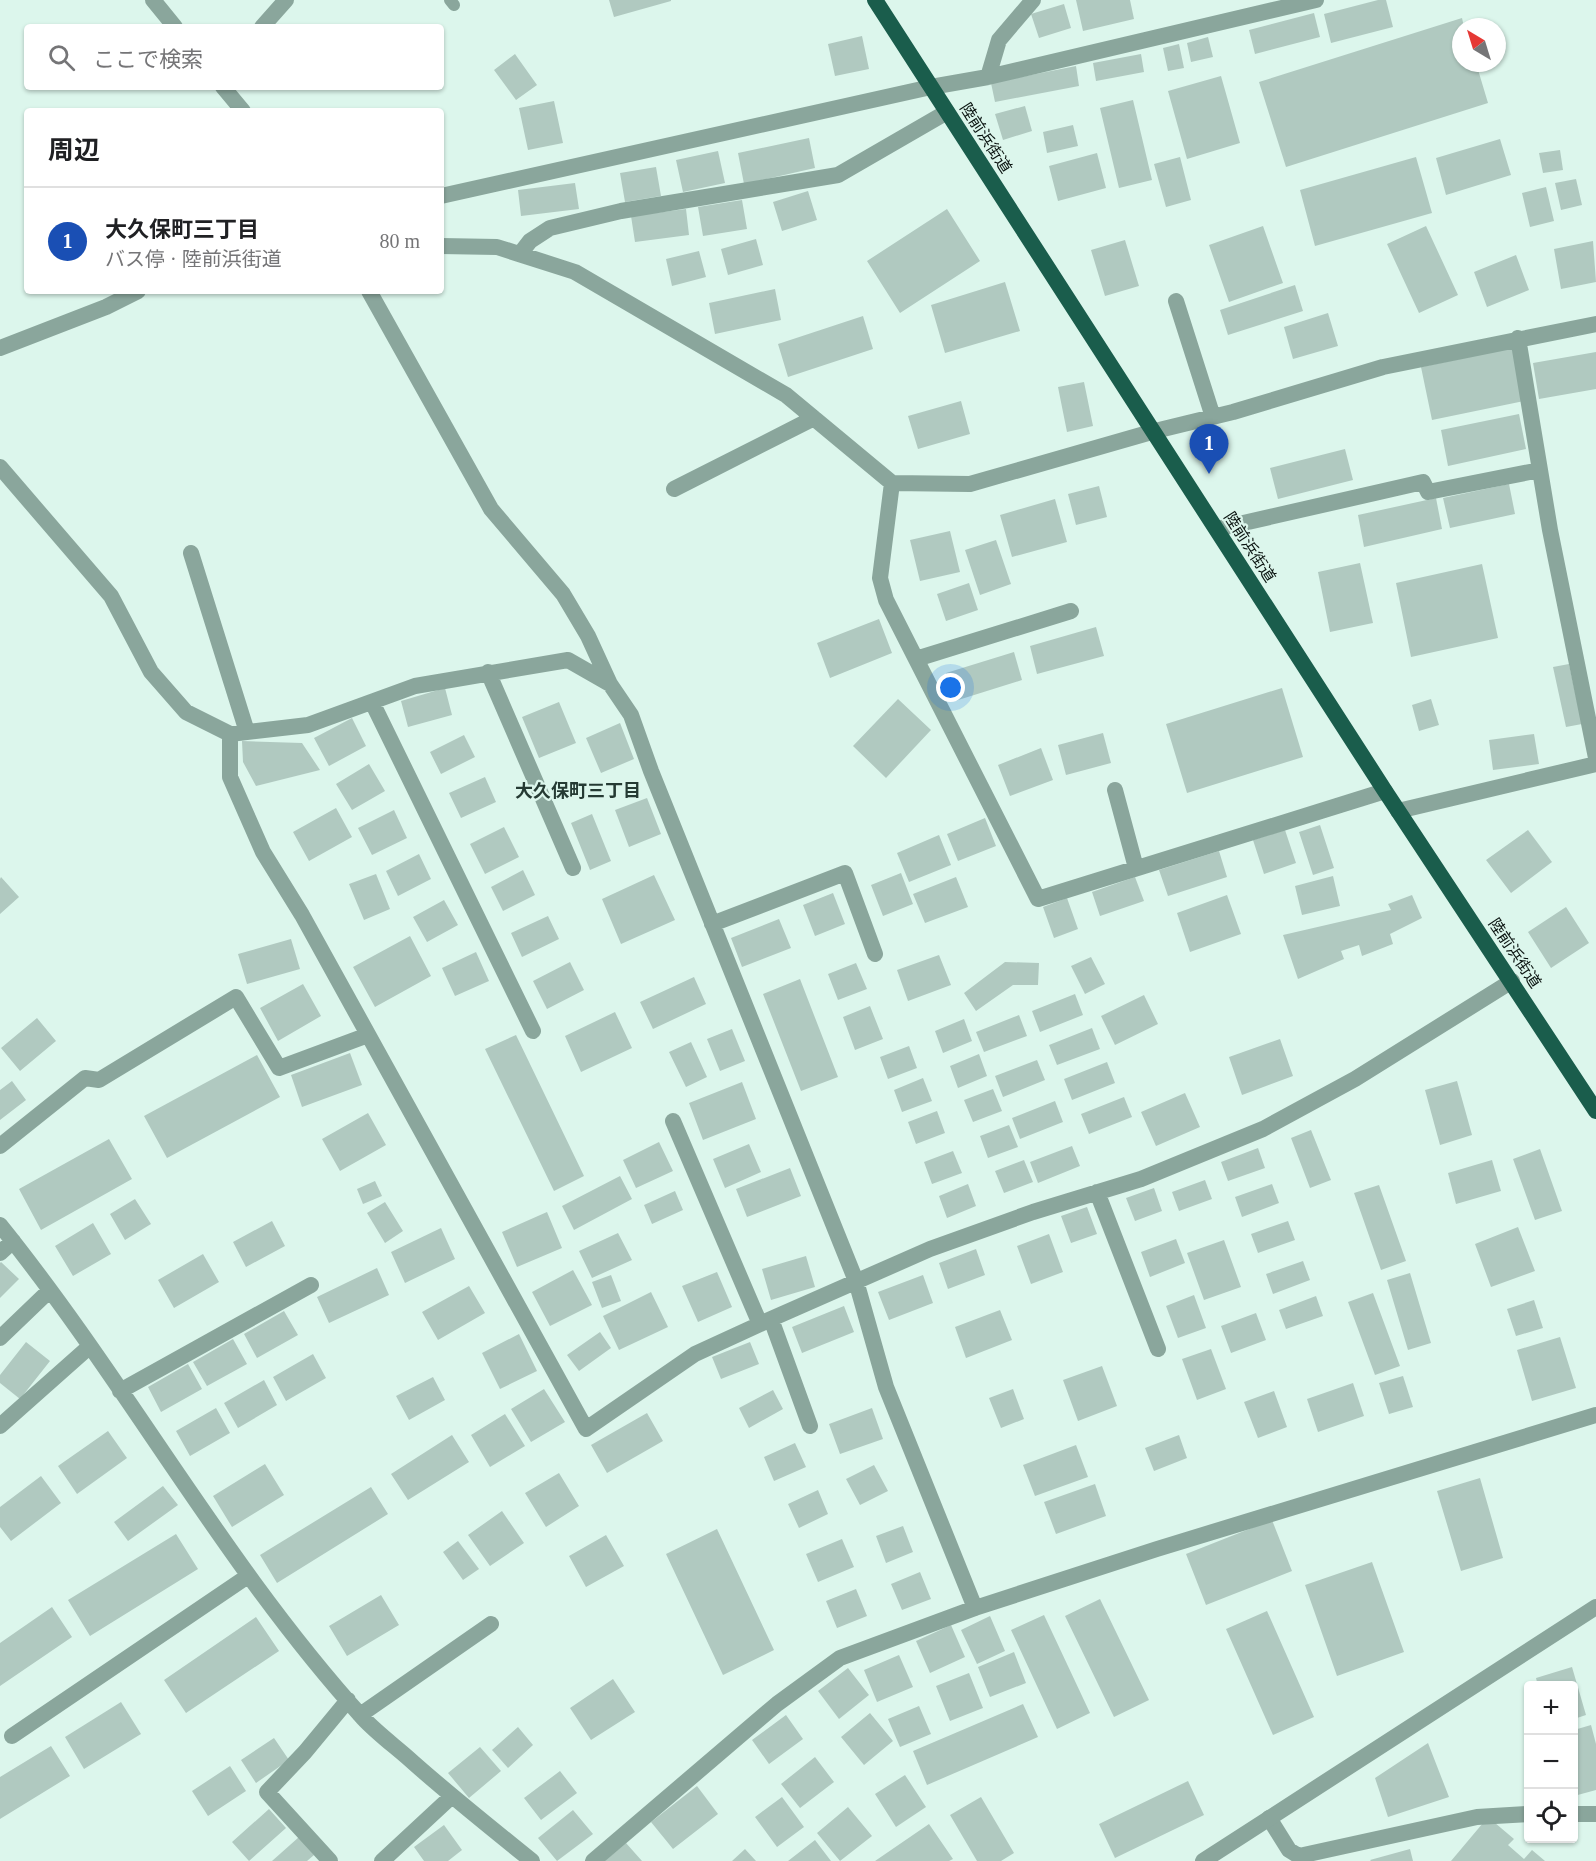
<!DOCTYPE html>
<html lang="ja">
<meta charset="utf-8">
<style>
:root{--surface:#fff;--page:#f6f6f6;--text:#202124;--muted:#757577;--line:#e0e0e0;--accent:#7c3aed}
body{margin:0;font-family:"Times New Roman","Noto Sans JP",serif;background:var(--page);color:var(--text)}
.controls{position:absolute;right:18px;bottom:18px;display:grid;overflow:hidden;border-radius:6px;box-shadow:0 2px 4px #0004}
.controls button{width:54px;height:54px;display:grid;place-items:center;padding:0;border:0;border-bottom:2px solid var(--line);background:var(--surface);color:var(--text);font:30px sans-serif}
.compass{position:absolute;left:1452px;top:18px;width:54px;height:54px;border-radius:50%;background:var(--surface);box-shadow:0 2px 4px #0004;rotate:322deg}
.you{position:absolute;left:951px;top:688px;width:21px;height:21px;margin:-15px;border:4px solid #fff;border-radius:50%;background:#1a73e8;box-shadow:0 0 0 9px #1a73e833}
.badge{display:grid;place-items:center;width:39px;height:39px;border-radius:50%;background:var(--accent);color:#fff;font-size:20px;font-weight:700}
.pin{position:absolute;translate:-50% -50px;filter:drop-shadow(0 2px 3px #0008)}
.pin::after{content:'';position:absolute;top:32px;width:21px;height:18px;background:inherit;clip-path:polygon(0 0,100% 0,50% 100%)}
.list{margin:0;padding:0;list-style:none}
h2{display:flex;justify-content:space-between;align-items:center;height:78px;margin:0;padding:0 24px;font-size:26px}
h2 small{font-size:20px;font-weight:400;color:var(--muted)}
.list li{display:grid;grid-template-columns:39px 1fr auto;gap:18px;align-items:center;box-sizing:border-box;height:108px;padding:0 24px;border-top:2px solid var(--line)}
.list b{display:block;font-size:22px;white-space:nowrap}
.list p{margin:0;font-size:20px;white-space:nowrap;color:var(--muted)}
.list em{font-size:20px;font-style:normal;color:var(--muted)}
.icon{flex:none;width:33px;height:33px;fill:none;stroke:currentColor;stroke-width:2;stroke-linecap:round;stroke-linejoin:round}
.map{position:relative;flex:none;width:1596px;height:1861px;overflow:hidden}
.search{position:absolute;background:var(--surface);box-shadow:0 2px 4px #0004;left:24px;top:24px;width:420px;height:66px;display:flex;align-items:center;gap:15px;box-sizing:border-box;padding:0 21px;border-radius:6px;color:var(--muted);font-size:22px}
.panel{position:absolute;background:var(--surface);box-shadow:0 2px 4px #0004;left:24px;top:108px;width:420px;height:186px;border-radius:6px}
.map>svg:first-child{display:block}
</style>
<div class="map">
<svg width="1596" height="1861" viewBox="0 0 1596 1861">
<rect width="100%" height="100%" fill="#dcf6ec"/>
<path fill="#b0c9c0" d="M609,0H671V1L614,17Z
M1076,0H1130L1134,19L1083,31Z
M1378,0H1386L1393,27L1331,43L1324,14Z
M1064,4L1071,28L1039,38L1031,14Z
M1314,13L1320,37L1255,54L1249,30Z
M1462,18L1464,27H1461V63H1476L1488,103L1286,167L1259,82Z
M862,36L869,69L835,76L828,44Z
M1208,37L1213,57L1191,62L1187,43Z
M1179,44L1184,68L1168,71L1163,48Z
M515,54L537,85L516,100L494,70Z
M1141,54L1144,72L1096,81L1093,63Z
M1076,66L1079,86L995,102L991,83Z
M1221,76L1240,143L1187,159L1168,91Z
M1133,100L1152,180L1119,188L1100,108Z
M554,101L563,143L528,150L519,108Z
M1025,106L1032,131L1003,140L995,114Z
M1073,125L1078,146L1047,153L1043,132Z
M809,138L815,168L744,184L738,153Z
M1500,139L1511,175L1446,195L1436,158Z
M1560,150L1563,170L1543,173L1539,153Z
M718,151L725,183L683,192L676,160Z
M1097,153L1106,188L1058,201L1049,166Z
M1180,157L1191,200L1166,207L1154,164Z
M1416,157L1432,213L1315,246L1300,190Z
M656,167L661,196L625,202L620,173Z
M1576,179L1582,205L1561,210L1555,183Z
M575,183L579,209L521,216L518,190Z
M1546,187L1554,221L1530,227L1522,193Z
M808,191L817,220L782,231L773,202Z
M742,200L747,229L703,236L698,207Z
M686,209L689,235L635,242L631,216Z
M947,209L980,261L900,313L867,261Z
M1263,226L1283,283L1229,302L1209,245Z
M1426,226L1458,295L1419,313L1387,244Z
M756,239L763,265L728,275L721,249Z
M1125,240L1139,286L1105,296L1091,250Z
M1593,241L1596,282L1561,289L1554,249Z
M699,251L706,277L672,286L666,259Z
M1516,255L1529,290L1487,307L1474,272Z
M1005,282L1020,331L945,353L931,305Z
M1295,285L1303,311L1228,335L1220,310Z
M775,289L781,320L715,334L709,303Z
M1328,313L1338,346L1293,359L1284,327Z
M863,316L873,349L788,377L778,344Z
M1512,348L1524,401L1432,420L1421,367Z
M1596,352V389L1539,399L1533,363Z
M1084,382L1093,426L1067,432L1058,387Z
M961,401L970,434L918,449L908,416Z
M1519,414L1526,449L1448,466L1441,430Z
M1345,449L1353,480L1278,499L1270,468Z
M1509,484L1515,514L1450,528L1443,498Z
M1099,486L1107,517L1076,525L1068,494Z
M1436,498L1442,529L1364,547L1358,515Z
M1055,499L1067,542L1012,557L1000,515Z
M950,531L960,572L920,581L910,540Z
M996,540L1011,584L980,595L965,550Z
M1360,563L1373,623L1330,632L1318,572Z
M1482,564L1498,638L1411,657L1396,583Z
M969,583L978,610L946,621L937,594Z
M879,619L892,653L830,678L817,643Z
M1096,627L1104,656L1037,674L1030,646Z
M1014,652L1022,680L955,701L946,673Z
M1569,664L1582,724L1566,727L1553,667Z
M445,688L452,715L408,727L401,701Z
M1282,688L1303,757L1187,793L1166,724Z
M898,699L931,730L886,778L853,746Z
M1431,699L1439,725L1419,731L1412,705Z
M559,702L576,743L539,758L522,717Z
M352,718L366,746L329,766L314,738Z
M620,723L634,759L601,773L586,738Z
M1103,733L1111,763L1066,775L1058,745Z
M1534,734L1539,764L1493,770L1489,740Z
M464,735L475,757L441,774L430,752Z
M242,741L302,743L320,770L256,786L243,762Z
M1041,748L1053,780L1010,796L998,765Z
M369,764L385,791L352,810L336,784Z
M485,777L496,802L461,818L449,793Z
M647,798L661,834L629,847L615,810Z
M336,808L352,837L309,861L293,832Z
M394,810L407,838L372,855L358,828Z
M592,814L611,861L590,870L571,823Z
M985,818L996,846L958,861L947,834Z
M1320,825L1334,868L1313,875L1299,832Z
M504,827L519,857L485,874L470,844Z
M1285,830L1296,863L1264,874L1253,840Z
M1528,830L1552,862L1511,893L1486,860Z
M939,835L951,865L909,882L897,853Z
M1219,851L1227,877L1168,896L1159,870Z
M419,854L431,879L398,896L386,871Z
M523,870L535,895L503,911L491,887Z
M901,873L913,904L883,916L871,885Z
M376,874L390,909L364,920L349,884Z
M654,875L675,920L621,944L602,899Z
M1333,876L1340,906L1302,915L1295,886Z
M1,877L19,897L0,914V879Z
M956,877L968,907L925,923L913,894Z
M1135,877L1144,901L1100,916L1092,892Z
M833,893L845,924L815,936L803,905Z
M1227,895L1241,934L1190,952L1177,913Z
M1412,895L1422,918L1390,934L1393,944L1362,956L1359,945L1341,951L1344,959L1298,979L1283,935L1391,910L1388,904Z
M1067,898L1078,929L1054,938L1043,907Z
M444,900L458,925L427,942L413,917Z
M1566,907L1589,943L1551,968L1528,932Z
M548,916L559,939L522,957L511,933Z
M779,919L791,948L742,967L731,938Z
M410,936L431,976L375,1007L353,967Z
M291,939L300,969L247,984L238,954Z
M476,952L489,981L455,996L442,968Z
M939,955L951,985L908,1001L897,970Z
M1091,957L1105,984L1085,994L1071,966Z
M570,962L584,990L547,1009L533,981Z
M1005,962L1039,963L1038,985H1013L976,1011L964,993Z
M856,963L867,989L838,1000L828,974Z
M694,977L706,1004L653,1029L640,1002Z
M800,979L838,1077L801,1091L763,994Z
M303,984L321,1016L278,1041L260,1008Z
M1075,994L1083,1015L1040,1032L1032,1011Z
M1144,995L1158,1024L1115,1045L1101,1016Z
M870,1006L883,1039L855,1050L843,1017Z
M615,1012L632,1048L581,1072L565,1036Z
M1019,1015L1027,1036L984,1052L976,1032Z
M37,1018L56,1041L20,1071L1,1048Z
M964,1019L972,1041L943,1053L935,1031Z
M1092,1028L1100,1049L1057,1065L1049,1045Z
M732,1029L745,1061L720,1071L707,1039Z
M516,1035L584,1176L554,1191L485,1049Z
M1280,1039L1293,1076L1242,1095L1229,1057Z
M691,1042L707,1077L686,1087L669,1052Z
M909,1046L917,1068L888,1079L880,1057Z
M350,1053L362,1085L302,1107L291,1075Z
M979,1054L987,1076L958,1088L950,1066Z
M257,1055L280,1097L167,1158L144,1116Z
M1037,1060L1045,1080L1003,1097L995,1076Z
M1107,1062L1115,1083L1072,1100L1064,1079Z
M923,1078L932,1101L902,1112L894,1090Z
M12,1081L26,1100L0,1120V1090Z
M1457,1081L1472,1135L1440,1145L1425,1090Z
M742,1082L756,1119L703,1140L689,1103Z
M993,1089L1002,1111L973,1122L964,1100Z
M1185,1093L1200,1127L1156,1146L1141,1112Z
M1124,1097L1132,1117L1089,1134L1081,1114Z
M1055,1101L1063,1122L1020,1139L1012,1118Z
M937,1111L945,1133L916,1144L908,1122Z
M368,1113L386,1145L340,1171L322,1139Z
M1009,1125L1018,1147L988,1158L980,1136Z
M1311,1130L1331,1180L1310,1188L1291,1138Z
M109,1139L132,1179L41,1230L19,1189Z
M659,1142L673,1171L636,1188L623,1160Z
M749,1144L761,1172L725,1188L713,1159Z
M1072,1146L1080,1166L1038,1183L1030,1162Z
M1258,1148L1265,1168L1228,1181L1221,1162Z
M1540,1149L1562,1211L1535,1220L1513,1159Z
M953,1151L962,1173L932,1184L924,1162Z
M1024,1160L1033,1182L1004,1193L995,1171Z
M1492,1160L1501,1191L1456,1204L1448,1173Z
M790,1168L801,1196L747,1217L736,1189Z
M620,1176L632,1199L574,1230L562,1206Z
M1205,1180L1212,1199L1179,1211L1172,1192Z
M375,1181L382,1196L363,1204L357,1189Z
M968,1184L976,1206L947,1218L939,1196Z
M1272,1184L1279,1203L1242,1217L1235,1197Z
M1379,1185L1406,1261L1381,1270L1354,1193Z
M1154,1188L1162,1211L1135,1221L1126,1198Z
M675,1191L683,1210L652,1224L644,1205Z
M135,1199L151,1224L125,1240L110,1214Z
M385,1202L403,1231L385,1243L367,1213Z
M1087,1207L1097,1234L1071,1243L1061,1216Z
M547,1212L562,1248L517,1267L502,1232Z
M272,1221L285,1246L246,1267L233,1242Z
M1288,1221L1295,1240L1258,1253L1251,1234Z
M93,1223L111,1254L73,1276L55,1246Z
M1518,1227L1535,1271L1491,1287L1475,1244Z
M441,1228L455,1259L405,1283L391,1252Z
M618,1233L632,1260L592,1278L579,1251Z
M1049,1234L1063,1272L1031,1284L1017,1246Z
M1176,1239L1185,1263L1150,1277L1141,1252Z
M1224,1240L1241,1287L1204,1300L1187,1253Z
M976,1249L985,1275L948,1289L939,1263Z
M203,1254L219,1282L174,1308L158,1280Z
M806,1256L815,1287L771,1300L762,1269Z
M1303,1261L1310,1280L1273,1294L1266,1274Z
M1,1262L19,1279L0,1298V1263Z
M377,1268L389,1295L329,1323L317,1297Z
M573,1270L592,1305L550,1326L532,1292Z
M717,1272L732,1307L698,1322L682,1286Z
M1410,1273L1431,1343L1408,1350L1387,1280Z
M611,1275L621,1301L602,1308L592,1282Z
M923,1275L933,1303L889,1320L878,1292Z
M469,1286L485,1313L438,1340L422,1312Z
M651,1292L668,1327L619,1350L603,1316Z
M1373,1293L1400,1366L1375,1375L1348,1302Z
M1194,1295L1206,1328L1178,1338L1166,1306Z
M1316,1296L1323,1316L1286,1329L1279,1310Z
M1534,1300L1543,1328L1516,1336L1507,1309Z
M844,1306L854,1332L802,1353L792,1327Z
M1000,1310L1012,1340L966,1358L955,1327Z
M284,1311L298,1335L257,1358L244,1334Z
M1256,1313L1266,1340L1231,1353L1221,1326Z
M600,1332L611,1348L579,1371L567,1355Z
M519,1334L537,1371L500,1389L482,1353Z
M1560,1337L1576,1388L1532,1401L1517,1350Z
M233,1339L247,1364L207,1386L193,1362Z
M26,1342L50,1361L20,1399L0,1383V1375Z
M750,1342L759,1364L721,1379L712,1357Z
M1211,1349L1226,1389L1197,1400L1182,1359Z
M313,1354L326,1378L286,1401L273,1377Z
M188,1364L202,1389L161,1412L148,1387Z
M1102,1366L1117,1406L1078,1421L1063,1380Z
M1403,1376L1413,1407L1389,1414L1379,1383Z
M433,1377L445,1400L409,1420L396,1396Z
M264,1380L277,1405L238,1428L224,1403Z
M1353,1383L1364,1416L1318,1432L1307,1399Z
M544,1389L565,1422L531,1442L511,1409Z
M1013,1389L1024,1419L1001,1428L989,1398Z
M773,1390L783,1409L749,1428L739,1408Z
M1274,1391L1287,1427L1258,1438L1244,1402Z
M216,1408L230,1433L190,1456L176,1431Z
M872,1408L883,1439L840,1454L829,1424Z
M647,1413L663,1441L607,1473L591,1445Z
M505,1414L525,1446L490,1467L471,1435Z
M108,1431L127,1458L77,1494L58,1466Z
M452,1435L469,1462L408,1500L391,1474Z
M1179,1435L1187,1458L1154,1471L1145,1448Z
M795,1443L806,1467L774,1481L764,1457Z
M1076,1445L1088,1477L1035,1496L1023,1465Z
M265,1464L284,1495L232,1527L213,1496Z
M874,1465L888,1491L860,1505L846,1479Z
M559,1473L579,1506L546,1527L525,1493Z
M41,1476L61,1503L11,1541L0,1527V1507Z
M1480,1478L1503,1558L1461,1571L1437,1491Z
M1095,1484L1106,1516L1056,1534L1044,1502Z
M163,1486L178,1505L128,1541L114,1522Z
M371,1487L388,1514L277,1583L260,1555Z
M818,1490L828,1514L799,1528L788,1504Z
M502,1511L524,1543L490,1566L468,1535Z
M1272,1520L1292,1571L1206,1605L1186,1554Z
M903,1526L913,1552L886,1563L876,1536Z
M717,1529L774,1650L723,1675L666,1554Z
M176,1534L198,1569L90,1636L68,1600Z
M606,1535L624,1566L586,1587L569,1556Z
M842,1539L854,1567L818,1582L806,1554Z
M458,1541L479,1569L463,1580L443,1552Z
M1372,1562L1404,1652L1337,1676L1305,1585Z
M920,1572L931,1599L902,1610L891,1584Z
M856,1589L867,1616L837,1628L826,1601Z
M381,1595L399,1625L347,1656L329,1626Z
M1100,1599L1149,1700L1114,1717L1065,1616Z
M52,1607L72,1637L0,1686V1643Z
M1267,1611L1314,1717L1273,1735L1226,1629Z
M1044,1615L1090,1713L1057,1729L1011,1630Z
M990,1616L1005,1651L977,1664L961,1630Z
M256,1617L279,1651L186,1713L164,1680Z
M951,1625L965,1657L930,1673L916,1641Z
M1014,1652L1026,1683L990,1697L978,1667Z
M899,1655L913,1687L877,1702L864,1670Z
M1572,1667L1586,1715L1574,1719V1686H1538L1536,1678Z
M848,1668L869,1695L839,1719L818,1691Z
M969,1673L983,1708L950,1721L936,1686Z
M613,1679L635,1712L591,1740L570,1708Z
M121,1702L141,1734L84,1769L65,1737Z
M1023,1704L1038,1737L927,1785L913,1751Z
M919,1706L931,1734L900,1747L888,1719Z
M870,1713L893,1741L864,1765L841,1737Z
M786,1715L803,1739L769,1764L752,1740Z
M1591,1725L1596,1744V1790L1574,1796V1730Z
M518,1727L533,1745L508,1768L492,1750Z
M274,1738L289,1760L256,1783L241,1760Z
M1428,1743L1449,1797L1388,1817L1375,1778Z
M51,1746L70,1776L0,1819V1777Z
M480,1747L501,1771L469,1798L448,1773Z
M815,1757L834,1782L800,1808L781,1784Z
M230,1766L246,1791L208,1816L192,1791Z
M560,1771L577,1793L541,1820L524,1798Z
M905,1775L926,1807L896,1827L875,1794Z
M1188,1781L1204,1815L1115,1858L1099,1824Z
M697,1786L718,1814L673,1849L651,1822Z
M782,1797L804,1827L777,1847L755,1817Z
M981,1797L1014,1853L1001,1861H977L950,1815Z
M848,1807L872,1836L840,1861L817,1833Z
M269,1809L286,1828L249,1861L232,1842Z
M573,1810L593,1834L557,1861L538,1838Z
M1488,1817L1514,1839L1508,1845L1524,1859L1532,1850L1545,1861H1451Z
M929,1824L953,1859L949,1861H875Z
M444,1825L462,1850L448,1861H424L414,1847Z
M299,1837L314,1855L307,1861H272Z
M815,1840L831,1861H788Z
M626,1843L642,1861H605Z
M745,1849L756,1861H732Z
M1410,1849L1413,1861H1371L1370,1860Z"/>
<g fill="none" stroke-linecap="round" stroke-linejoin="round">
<path stroke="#8aa69c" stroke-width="12" d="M450,0L454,5"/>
<path stroke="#8aa69c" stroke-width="16" d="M153,0L175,27
M262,27L286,0
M988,77L999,40L1033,0
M223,87L243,111
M441,196L931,87L988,77L1316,0
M441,246L497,247L575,272L786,395L892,483L970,484L1155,431L1233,412L1383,367L1596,324
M520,254L530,241L550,228L621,211L838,175L947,112
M369,291L491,509L563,594L588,636L610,684
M1176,301L1213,417
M1518,338L1550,530L1596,758
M0,348L106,307L138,291
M0,467L111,596L151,672L186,712L230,734L308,725L415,686L568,660L610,684L631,715L651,771L856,1281L886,1387L975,1608
M892,483L880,578L886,600L1038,899L1385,791
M674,489L814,418
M1217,529L1423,482L1428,492L1540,470
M191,553L247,732
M916,659L1071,611
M488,672L573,868
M372,702L533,1031
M230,734V777L263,852L302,915L586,1429L695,1354L771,1319L930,1249L1033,1212L1141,1179L1263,1129L1355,1079L1512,981
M1115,790L1136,868
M1398,811L1596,764
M712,924L845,873L875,954
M673,1121L760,1324
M0,1146L85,1078L99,1080L236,997L279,1068L368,1035
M1097,1192L1158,1349
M0,1225C128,1384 225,1566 363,1718C376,1732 392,1744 407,1757C447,1793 490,1827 532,1861
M0,1253L13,1241
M771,1319L810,1426
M0,1338L49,1291
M120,1391L311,1285
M0,1426L89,1347
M360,1715L491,1624
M12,1736L248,1576
M1574,1814H1596
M1269,1818L1289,1850L1299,1856L1477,1817L1528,1814
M330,1861L267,1792L305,1752L348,1700
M382,1861L451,1797
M593,1861L777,1704L840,1658L975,1608L1157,1549L1596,1415"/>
<path stroke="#8aa69c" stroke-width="16" d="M1203,1861L1596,1607"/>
<path stroke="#1a5d4c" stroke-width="16" d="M875,0L1385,791L1596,1111"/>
</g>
<g text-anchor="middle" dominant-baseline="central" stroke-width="4.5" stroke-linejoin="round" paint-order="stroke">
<g font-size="16" fill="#09120f" stroke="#dcf6ec">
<text transform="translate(986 138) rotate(57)">陸前浜街道</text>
<text transform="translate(1250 547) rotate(57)">陸前浜街道</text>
<text transform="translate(1515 953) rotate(56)">陸前浜街道</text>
</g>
<g font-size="18" font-weight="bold" fill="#253a33" stroke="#dcf6ec">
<text x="578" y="791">大久保町三丁目</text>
</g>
</g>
</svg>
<div class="controls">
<button>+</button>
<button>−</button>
<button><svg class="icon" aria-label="locate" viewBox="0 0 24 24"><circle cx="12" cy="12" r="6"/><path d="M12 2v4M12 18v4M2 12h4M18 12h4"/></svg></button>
</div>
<svg class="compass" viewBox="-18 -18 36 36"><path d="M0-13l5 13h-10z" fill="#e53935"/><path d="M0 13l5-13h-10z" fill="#757577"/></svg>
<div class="you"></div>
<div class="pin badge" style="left:1209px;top:474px;background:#1a4fb4">1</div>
<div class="search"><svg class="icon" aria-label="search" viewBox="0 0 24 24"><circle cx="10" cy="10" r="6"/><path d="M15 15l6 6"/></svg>ここで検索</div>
<section class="panel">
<h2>周辺<small></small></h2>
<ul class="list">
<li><span class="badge" style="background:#1a4fb4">1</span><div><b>大久保町三丁目</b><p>バス停 · 陸前浜街道</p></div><em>80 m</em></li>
</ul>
</section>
</div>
